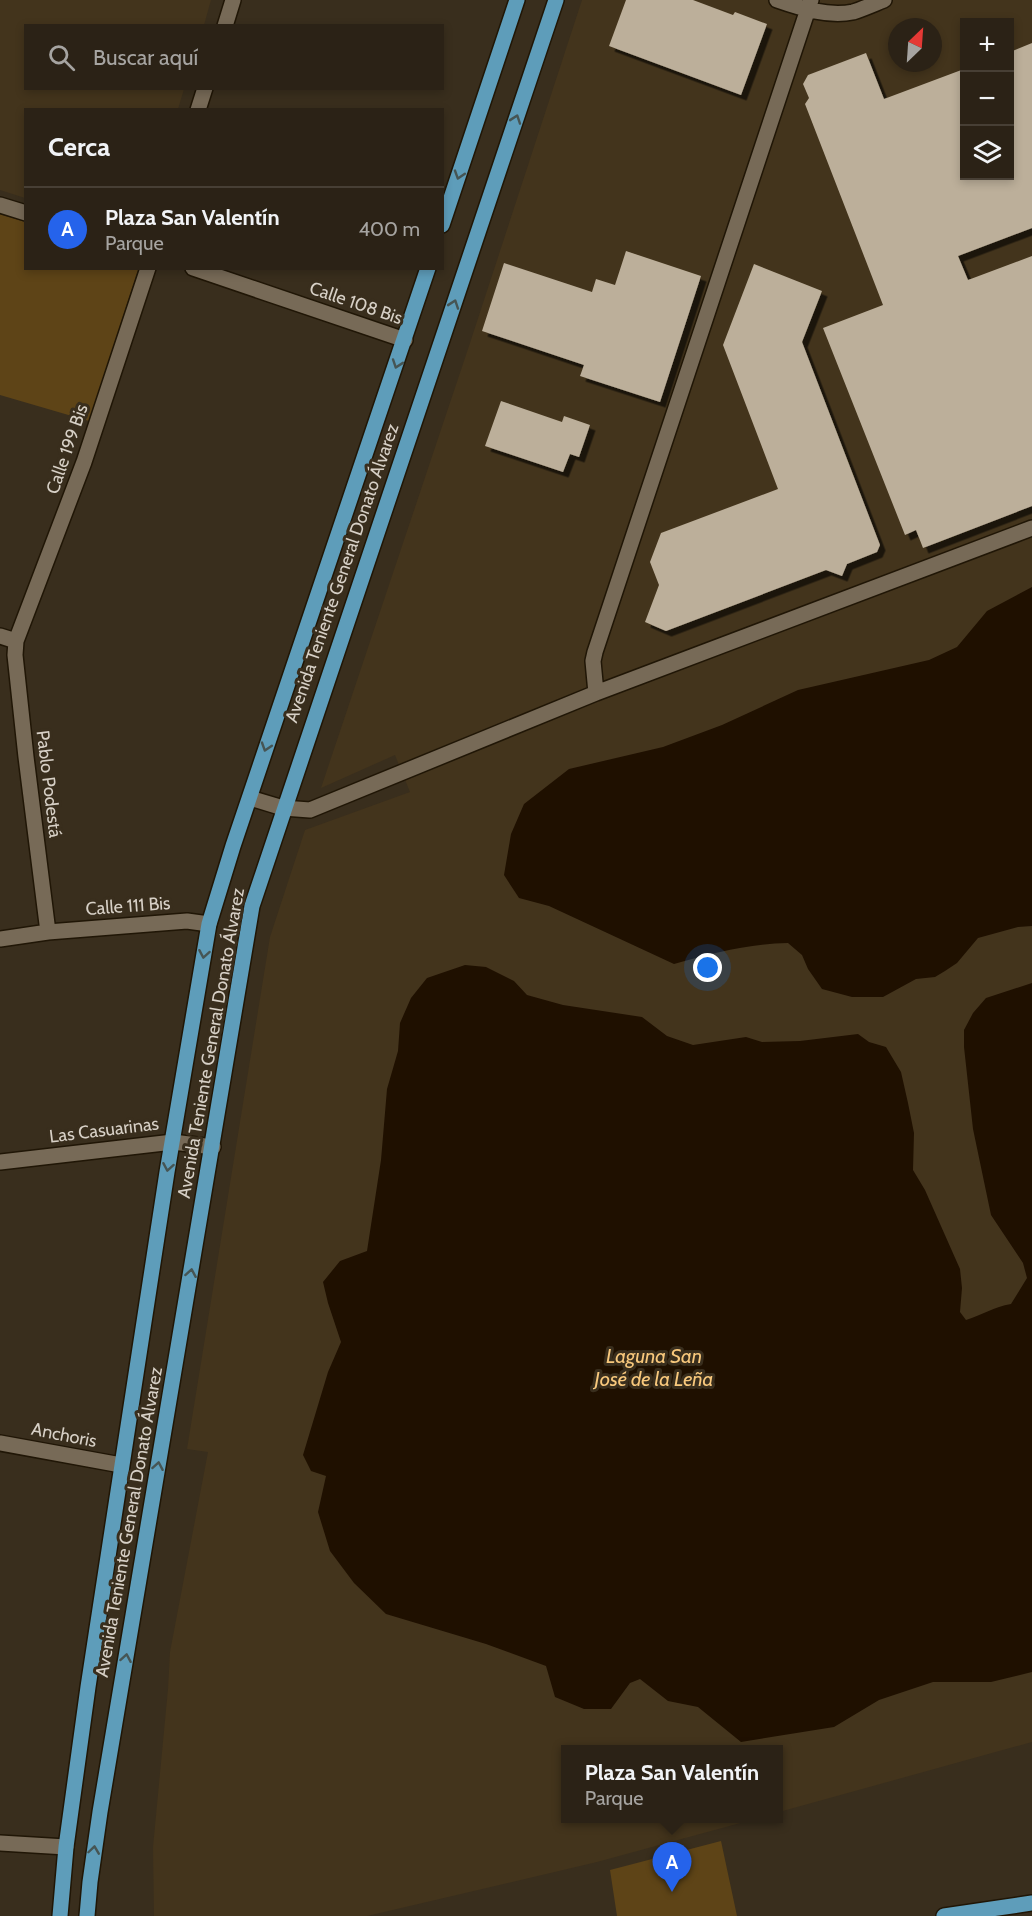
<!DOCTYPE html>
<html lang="es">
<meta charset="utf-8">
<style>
:root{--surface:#2b2216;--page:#332a1f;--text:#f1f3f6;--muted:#a6a4a1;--line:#473f35;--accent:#2563eb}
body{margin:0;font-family:Cabin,sans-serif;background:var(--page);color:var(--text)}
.controls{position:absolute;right:18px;top:18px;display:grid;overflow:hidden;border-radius:0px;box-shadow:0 3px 9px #0003}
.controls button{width:54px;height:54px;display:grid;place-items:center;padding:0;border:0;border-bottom:2px solid var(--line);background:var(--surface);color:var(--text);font:30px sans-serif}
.compass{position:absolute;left:888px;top:18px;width:54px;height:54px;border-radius:50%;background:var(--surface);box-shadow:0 3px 9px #0003;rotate:25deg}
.you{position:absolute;left:708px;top:968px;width:21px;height:21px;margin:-15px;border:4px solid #fff;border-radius:50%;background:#1a73e8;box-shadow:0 0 0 9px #1a73e833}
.badge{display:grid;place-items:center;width:39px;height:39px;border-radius:50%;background:var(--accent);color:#fff;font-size:20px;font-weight:700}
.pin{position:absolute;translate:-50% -50px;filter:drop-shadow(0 2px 3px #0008)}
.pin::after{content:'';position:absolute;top:32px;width:21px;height:18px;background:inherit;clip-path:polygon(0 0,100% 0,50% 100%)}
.popup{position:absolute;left:561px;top:1745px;width:222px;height:78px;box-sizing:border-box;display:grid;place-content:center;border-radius:0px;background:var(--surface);filter:drop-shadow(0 2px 4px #0005);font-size:20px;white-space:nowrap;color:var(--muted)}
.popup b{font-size:22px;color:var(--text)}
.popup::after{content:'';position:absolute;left:50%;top:100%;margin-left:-12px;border:12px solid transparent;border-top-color:var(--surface)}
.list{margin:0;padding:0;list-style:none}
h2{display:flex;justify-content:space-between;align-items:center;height:78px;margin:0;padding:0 24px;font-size:26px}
h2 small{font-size:20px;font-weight:400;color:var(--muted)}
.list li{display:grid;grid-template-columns:39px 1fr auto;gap:18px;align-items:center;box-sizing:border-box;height:84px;padding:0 24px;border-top:2px solid var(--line)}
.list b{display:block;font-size:22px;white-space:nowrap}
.list p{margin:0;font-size:20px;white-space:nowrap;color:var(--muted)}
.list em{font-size:20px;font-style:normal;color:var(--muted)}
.icon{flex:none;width:33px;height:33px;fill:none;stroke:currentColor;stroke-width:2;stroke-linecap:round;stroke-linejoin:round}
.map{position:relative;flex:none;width:1032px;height:1916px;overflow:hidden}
.search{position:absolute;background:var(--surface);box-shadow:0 3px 9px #0003;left:24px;top:24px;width:420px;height:66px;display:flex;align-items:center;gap:15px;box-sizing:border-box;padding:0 21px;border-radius:0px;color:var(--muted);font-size:22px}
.panel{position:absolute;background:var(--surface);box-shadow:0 3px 9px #0003;left:24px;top:108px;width:420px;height:162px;border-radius:0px}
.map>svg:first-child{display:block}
</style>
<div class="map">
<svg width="1032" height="1916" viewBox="0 0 1032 1916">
<defs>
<filter id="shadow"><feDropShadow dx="5.5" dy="5.5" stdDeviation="0" flood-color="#0009"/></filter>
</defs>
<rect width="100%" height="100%" fill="#392e1d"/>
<path fill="#43341c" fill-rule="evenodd" d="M0,0H211L204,25L26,26V88L184,89L178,109L26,110L25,198L0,190Z
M582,0H1032V1742L779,1812L778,1750H566V1818L755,1819L597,1862L367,1916H154L153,1847L168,1689L170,1652L208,1452L187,1449L270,937L305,830L410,792L395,755L321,788L468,349ZM964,22H1010V176H964ZM897,27H933V63H897Z"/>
<path fill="#5e4417" d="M0,214L25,222L26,268H137L138,270L89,421L0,395Z
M721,1841L737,1916H617L610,1870Z"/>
<path fill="#1f1000" d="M1032,587V926L1018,927L978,938L957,963L945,971L935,977L916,979L883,997H852L822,989L808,969L802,955L788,943C747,944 713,953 674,964L549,906L519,898L504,875L511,834L524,804L569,769L663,747L722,725L798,690L929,660L957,647L987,611Z
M465,965L486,967L514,981L527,995L563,1005L642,1017L667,1036L693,1045L746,1037L762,1042L800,1041L858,1034L869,1042L886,1047L901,1072L908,1103L914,1133L913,1170L925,1190L960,1269L962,1288L960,1312L966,1320C982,1315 994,1307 1011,1304L1027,1278L1023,1263L991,1215L973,1129L964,1047V1030L973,1013L986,998L1032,983V1672L991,1682H933L879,1700L834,1727L741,1742L698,1707L668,1701L640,1679L630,1683L611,1709H584L555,1697L546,1666L486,1644L386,1614L354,1583L330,1551L318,1512L326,1476L311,1471L303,1455L328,1372L341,1342L328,1303L323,1282L340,1261L367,1251L381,1160L387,1089L398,1051L400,1023L411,998L427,978Z"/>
<path fill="#bcaf9a" filter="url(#shadow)" d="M626,0H693L733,15L735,12L767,24L741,95L609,46Z
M1032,43V228L958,256L968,280L1032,256V506L923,548L916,530L905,535L823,328L883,305L805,104L809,98L803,84L808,75L866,53L884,99L964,69V176H1010V52Z
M626,251L701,276L660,402L580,376L584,365L482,331L504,263L592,292L596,279L615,285Z
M754,264L822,291L802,342L880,545L877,552L847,564L842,576L826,570L666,631L645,622L659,585L650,562L661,533L778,489L723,345Z
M501,401L562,422L564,416L590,425L579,457L570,454L563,472L485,446Z"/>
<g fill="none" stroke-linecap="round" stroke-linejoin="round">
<g stroke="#201606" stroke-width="18">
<path id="minor" d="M777,0C800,8 828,17 853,12C863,9 874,4 884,0
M225,26L233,0
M198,110L205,88
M0,205L26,213
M193,268L405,340
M0,636L16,641
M596,693L593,661L595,652L811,0
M250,798L283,808L310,810L596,693L1032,528
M48,932L26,757L15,655L16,641L84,462L148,268
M0,939L48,932L187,921L209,924
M0,1162L173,1142L213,1147
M0,1443L121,1465
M0,1843L66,1847"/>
</g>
<g stroke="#201606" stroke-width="18">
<path id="major" d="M442,225L517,0
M60,1916L66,1847L88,1687L167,1172L209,924L233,846L428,268
M87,1916L90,1882L100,1812L252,906L556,0
M944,1916L1032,1903"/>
</g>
<use href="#minor" stroke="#776a57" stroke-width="15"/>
<use href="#major" stroke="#5e9dba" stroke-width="15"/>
</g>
<defs><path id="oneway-chevron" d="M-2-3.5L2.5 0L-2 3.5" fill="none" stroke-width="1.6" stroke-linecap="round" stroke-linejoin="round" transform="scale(1.5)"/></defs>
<g stroke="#465554">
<use href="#oneway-chevron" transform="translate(516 119) rotate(-71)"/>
<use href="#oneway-chevron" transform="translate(459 175) rotate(108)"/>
<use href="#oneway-chevron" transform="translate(454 304) rotate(-71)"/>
<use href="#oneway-chevron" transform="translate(397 364) rotate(109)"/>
<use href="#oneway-chevron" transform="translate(266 747) rotate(108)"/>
<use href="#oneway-chevron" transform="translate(204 954) rotate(100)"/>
<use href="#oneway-chevron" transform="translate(168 1167) rotate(100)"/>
<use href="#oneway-chevron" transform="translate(191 1273) rotate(-80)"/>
<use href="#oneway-chevron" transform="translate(158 1466) rotate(-80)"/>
<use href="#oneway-chevron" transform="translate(126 1658) rotate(-80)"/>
<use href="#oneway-chevron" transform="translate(94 1850) rotate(-82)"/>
</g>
<g text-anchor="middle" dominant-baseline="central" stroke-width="6" stroke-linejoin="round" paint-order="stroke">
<g font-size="18" fill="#d7d0c6" stroke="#392e1d">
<text transform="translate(356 303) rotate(19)">Calle 108 Bis</text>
<text transform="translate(67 449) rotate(-71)">Calle 199 Bis</text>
<text transform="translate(342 573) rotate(-71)">Avenida Teniente General Donato Álvarez</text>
<text transform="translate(49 784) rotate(83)">Pablo Podestá</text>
<text transform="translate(128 906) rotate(-4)">Calle 111 Bis</text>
<text transform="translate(211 1043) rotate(-80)">Avenida Teniente General Donato Álvarez</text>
<text transform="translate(104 1130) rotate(-7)">Las Casuarinas</text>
<text transform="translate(64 1435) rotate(11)">Anchoris</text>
<text transform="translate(129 1522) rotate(-80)">Avenida Teniente General Donato Álvarez</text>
</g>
<g font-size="20" font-style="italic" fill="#f8c87c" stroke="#392e1d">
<text x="654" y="1356">Laguna San<tspan x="654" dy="23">José de la Leña</tspan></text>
</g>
</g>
</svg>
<div class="controls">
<button>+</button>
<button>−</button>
<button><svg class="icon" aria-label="layers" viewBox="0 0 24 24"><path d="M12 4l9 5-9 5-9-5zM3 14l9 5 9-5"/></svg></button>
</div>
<svg class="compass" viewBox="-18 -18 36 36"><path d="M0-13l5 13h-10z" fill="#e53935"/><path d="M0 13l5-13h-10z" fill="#a6a4a1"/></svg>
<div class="you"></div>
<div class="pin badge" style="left:672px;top:1892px">A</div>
<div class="popup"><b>Plaza San Valentín</b>Parque</div>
<div class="search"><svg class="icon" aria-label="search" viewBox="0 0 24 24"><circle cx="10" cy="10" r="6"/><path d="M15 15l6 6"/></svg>Buscar aquí</div>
<section class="panel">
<h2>Cerca<small></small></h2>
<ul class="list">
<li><span class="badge">A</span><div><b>Plaza San Valentín</b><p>Parque</p></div><em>400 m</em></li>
</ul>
</section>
</div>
